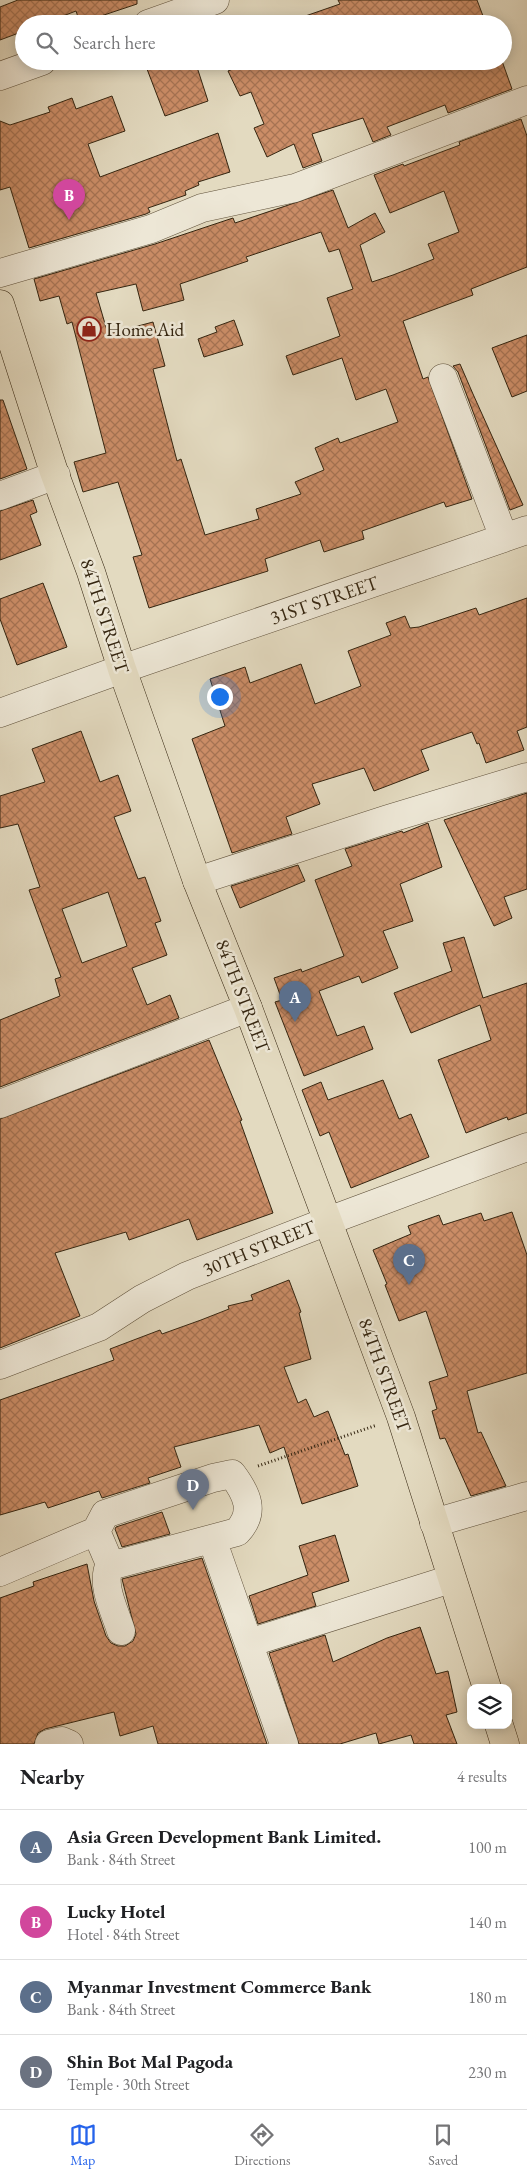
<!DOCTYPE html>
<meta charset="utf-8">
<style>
:root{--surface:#fff;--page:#f6f6f6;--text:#202124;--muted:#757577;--line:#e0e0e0;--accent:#2563eb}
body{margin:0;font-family:"EB Garamond",serif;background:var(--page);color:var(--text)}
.controls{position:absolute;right:15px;bottom:15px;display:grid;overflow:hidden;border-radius:10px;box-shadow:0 2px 12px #0003}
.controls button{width:45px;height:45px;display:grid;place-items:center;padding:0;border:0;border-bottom:1px solid var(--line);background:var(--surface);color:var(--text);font:25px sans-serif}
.you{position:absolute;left:219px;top:696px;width:18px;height:18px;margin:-12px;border:4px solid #fff;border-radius:50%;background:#1a73e8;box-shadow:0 0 0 8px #1a73e833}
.badge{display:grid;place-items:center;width:32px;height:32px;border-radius:50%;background:var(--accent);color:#fff;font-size:16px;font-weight:700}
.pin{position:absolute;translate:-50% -41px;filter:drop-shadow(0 1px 2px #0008)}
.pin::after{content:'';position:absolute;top:26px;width:18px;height:15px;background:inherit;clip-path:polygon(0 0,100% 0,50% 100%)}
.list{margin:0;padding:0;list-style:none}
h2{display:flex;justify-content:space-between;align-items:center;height:65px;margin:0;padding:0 20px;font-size:21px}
h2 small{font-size:16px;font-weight:400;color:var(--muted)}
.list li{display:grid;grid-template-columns:32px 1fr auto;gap:15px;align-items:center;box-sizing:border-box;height:75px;padding:0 20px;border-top:1px solid var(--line)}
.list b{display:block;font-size:19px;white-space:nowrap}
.list p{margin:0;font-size:16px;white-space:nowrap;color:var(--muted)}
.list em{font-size:16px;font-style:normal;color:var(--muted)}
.icon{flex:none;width:28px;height:28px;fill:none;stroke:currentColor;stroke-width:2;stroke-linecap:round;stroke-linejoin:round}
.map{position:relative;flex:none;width:527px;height:1744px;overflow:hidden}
.search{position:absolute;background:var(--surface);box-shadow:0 2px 12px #0003;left:15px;right:15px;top:15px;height:55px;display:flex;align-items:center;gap:12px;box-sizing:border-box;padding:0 18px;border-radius:28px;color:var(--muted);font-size:19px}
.sheet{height:365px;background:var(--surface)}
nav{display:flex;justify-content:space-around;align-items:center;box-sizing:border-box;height:70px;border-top:1px solid var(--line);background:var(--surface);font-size:14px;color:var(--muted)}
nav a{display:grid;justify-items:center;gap:2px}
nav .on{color:var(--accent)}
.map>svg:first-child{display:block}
</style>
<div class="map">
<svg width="527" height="1744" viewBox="0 0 527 1744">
<defs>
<pattern id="building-cross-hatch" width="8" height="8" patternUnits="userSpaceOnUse" patternTransform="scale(1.25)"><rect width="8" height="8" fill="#cb8d67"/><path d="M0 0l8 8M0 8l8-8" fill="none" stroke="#a67353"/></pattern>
</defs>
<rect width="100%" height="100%" fill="#e3dac0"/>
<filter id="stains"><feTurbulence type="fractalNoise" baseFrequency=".004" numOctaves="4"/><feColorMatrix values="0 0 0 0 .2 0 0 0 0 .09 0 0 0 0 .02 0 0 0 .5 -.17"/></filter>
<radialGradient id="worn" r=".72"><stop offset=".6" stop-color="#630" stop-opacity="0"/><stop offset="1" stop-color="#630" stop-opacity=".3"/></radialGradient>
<path fill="url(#building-cross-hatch)" stroke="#342510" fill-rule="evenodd" d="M18,0H137V4L80,23L76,11L42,24H24V31L0,40V7Z
M338,0H477L486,24H292L291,21L340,4Z
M169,61H195L208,101L165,116L147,69Z
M251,61H502L512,89L448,113L445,105L387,127L391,135L373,142L363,118L312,134L322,161L303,168L294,144L267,157L254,128L264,124L251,92L240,96L228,71Z
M112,96L125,131L88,144L100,177L218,133L230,172L198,182L199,185L185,191L186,195L148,208L150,212L146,214L29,248L10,187L0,190V121L10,125L50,112L48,107L72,98L76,109Z
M521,119L527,136V267L471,289L473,295L403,321L423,379L428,377L472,499L446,507L444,502L362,531L364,539L324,552L320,540L265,559L268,571L149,608L133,557L142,555L118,482L83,492L74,462L106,453L72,322L67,324L59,296L40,301L34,279L155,244L233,218L235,223L333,190L348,228L375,213L385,232L360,245L372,282L393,275L434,259L428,244L459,232L444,191L390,213L374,175L403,164L404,166L460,145L459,142ZM321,232L329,252L339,249L353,289L327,298L340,336L286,356L293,375L342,358L356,400L386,389L398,422L340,443L338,438L315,448L324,470L295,482L301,494L256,509L259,519L205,535L181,459L177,461L153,369L165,366L153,322L108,334L96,293L136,284L143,311L184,300L180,284L248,261L246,257Z
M234,320L243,345L204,357L198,339L217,332L215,327Z
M527,335V391L512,397L492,348Z
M460,364L473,394L523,505L510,510L458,372L453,366Z
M0,400H3L27,469L0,479Z
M33,500L37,512L30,515L41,545L0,560V511Z
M43,583L67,647L17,665L0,619V599Z
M527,598V727L517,731L524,750L486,763L479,743L477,744L472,732L421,750L429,770L374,791L364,768L312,784L320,804L286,817L292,834L232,853L192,739L225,726L210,679L245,667L250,683L301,664L315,704L361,686L348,651L391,635L386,623L405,616L410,628L419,627L476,608L479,615Z
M81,731L100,782L118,775L131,811L114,817L138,879L145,877L161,921L155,923L167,955L132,968L147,1005L170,995L179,1018L0,1087V1020L60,996L55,979L61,977L29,890L40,887L18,824L0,828V796L45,782L32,749ZM108,892L127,946L82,963L62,909Z
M527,793V889L504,897L512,918L494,926L444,820Z
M428,823L442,867L400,884L413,921L383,931L398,968L362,983L359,976L319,991L337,1036L364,1026L373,1049L304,1076L275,1002L282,1000L274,978L301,969L302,972L344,956L315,880L352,866L345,849L402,831L403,833Z
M298,865L305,881L240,908L231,886Z
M464,937L483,998L527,983V1113L508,1120L507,1117L466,1133L438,1060L491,1040L480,1005L411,1033L394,993L452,971L443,943Z
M209,1040L242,1120L240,1121L273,1213L197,1240L189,1219L129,1240L126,1232L55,1253L80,1316L0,1348V1119Z
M383,1080L399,1119L411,1114L429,1157L351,1188L329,1132L320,1136L302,1090L321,1082L328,1100Z
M512,1212L527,1255V1373L467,1391L478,1433L481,1432L506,1486L471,1496L445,1438L440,1439L432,1411L437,1409L429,1382L448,1376L426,1311L399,1321L385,1285L387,1284L373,1250L411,1234L408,1226L439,1215L443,1225L481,1213L484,1221Z
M289,1280L301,1312L299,1313L311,1359L284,1367L298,1403L306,1399L314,1417L328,1411L345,1455L348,1454L358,1486L302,1504L284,1447L270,1453L259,1425L174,1447L181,1467L148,1478L150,1483L102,1498L99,1491L48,1508L45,1502L0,1515V1400L114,1360L110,1349L160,1330L162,1334L201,1320L229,1309L228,1306L253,1300L251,1295Z
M162,1512L170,1534L122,1547L115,1529L116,1527Z
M335,1535L349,1581L312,1593L316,1606L258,1624L249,1596L308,1575L299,1546Z
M202,1558L267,1744H158L153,1726L120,1736L114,1712L45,1729L38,1733L34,1744H0V1598L34,1586L33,1582L87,1564L94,1601L106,1636L111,1643L118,1646H125L133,1641L136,1634L122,1579Z
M420,1627L436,1674L448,1671L457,1712L446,1715L457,1744H414L411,1735L379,1744L376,1733L340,1744H299L269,1653L325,1635L333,1662L387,1638Z"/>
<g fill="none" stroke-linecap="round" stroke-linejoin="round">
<g stroke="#60523c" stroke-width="29">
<path id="minor" d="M148,24L215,0
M0,76L42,61
M0,273L151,229L202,208L295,188L527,100
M443,378L504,538
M0,496L56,475
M0,713L122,669L527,530
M197,881L388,819L527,777
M0,1104L248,1008
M0,1365L99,1327L142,1299L187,1276L328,1221L527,1147
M232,1474C247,1494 256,1512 237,1532L114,1565L110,1564L96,1531L105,1514L213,1478Z
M434,1523L527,1496
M212,1539L284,1744
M110,1564C100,1584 115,1611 121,1631
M0,1572L96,1531
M249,1643L451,1579
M49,1744L62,1741L69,1744"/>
</g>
<g stroke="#342510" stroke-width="29">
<path id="major" d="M0,304L54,472L91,572L122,669L197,881L248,1008L401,1417L487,1688
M499,1725L505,1744"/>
</g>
<path stroke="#342510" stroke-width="3" stroke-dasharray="1 2.5" stroke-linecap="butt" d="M258,1466L377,1425"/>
<use href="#minor" stroke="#ede7d6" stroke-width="28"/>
<use href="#major" stroke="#e3dac0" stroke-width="28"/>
</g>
<defs>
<g id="shop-ring" transform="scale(1.25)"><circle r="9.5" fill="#ede7d6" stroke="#8f2418" stroke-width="1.5"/><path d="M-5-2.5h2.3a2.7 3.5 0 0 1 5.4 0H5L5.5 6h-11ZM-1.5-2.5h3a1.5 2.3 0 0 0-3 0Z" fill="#8f2418"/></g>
</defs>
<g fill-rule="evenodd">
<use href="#shop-ring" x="89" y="329"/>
</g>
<g text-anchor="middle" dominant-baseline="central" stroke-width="5" stroke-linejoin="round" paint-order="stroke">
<g font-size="19" fill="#342510" stroke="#ede7d6" text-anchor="start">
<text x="106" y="329">Home Aid</text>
</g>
<g font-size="19" fill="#342510" stroke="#ede7d6">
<text transform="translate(324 600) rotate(-19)">31ST STREET</text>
<text transform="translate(105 616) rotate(72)">84TH STREET</text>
<text transform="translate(243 996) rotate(69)">84TH STREET</text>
<text transform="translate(259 1248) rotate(-22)">30TH STREET</text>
<text transform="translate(385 1375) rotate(70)">84TH STREET</text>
</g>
</g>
<rect width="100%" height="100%" filter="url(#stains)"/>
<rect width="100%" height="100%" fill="url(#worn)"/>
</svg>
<div class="controls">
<button><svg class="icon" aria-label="layers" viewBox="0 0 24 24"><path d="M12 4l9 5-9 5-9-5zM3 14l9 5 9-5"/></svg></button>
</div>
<div class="you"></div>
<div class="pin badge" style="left:295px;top:1022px;background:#5c6f8a">A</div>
<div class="pin badge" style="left:69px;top:220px;background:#d1479c">B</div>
<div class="pin badge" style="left:409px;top:1285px;background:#5c6f8a">C</div>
<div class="pin badge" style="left:193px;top:1510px;background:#6b7280">D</div>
<div class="search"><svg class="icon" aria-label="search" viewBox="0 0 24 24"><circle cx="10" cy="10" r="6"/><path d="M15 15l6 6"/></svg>Search here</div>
</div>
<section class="sheet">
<h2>Nearby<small>4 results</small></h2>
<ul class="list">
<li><span class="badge" style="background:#5c6f8a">A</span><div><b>Asia Green Development Bank Limited.</b><p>Bank · 84th Street</p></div><em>100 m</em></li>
<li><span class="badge" style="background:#d1479c">B</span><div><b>Lucky Hotel</b><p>Hotel · 84th Street</p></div><em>140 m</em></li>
<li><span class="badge" style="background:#5c6f8a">C</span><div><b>Myanmar Investment Commerce Bank</b><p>Bank · 84th Street</p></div><em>180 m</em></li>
<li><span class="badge" style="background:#6b7280">D</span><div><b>Shin Bot Mal Pagoda</b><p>Temple · 30th Street</p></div><em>230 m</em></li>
</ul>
</section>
<nav>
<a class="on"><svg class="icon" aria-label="map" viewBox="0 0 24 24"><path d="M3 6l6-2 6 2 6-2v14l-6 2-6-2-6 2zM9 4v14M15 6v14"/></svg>Map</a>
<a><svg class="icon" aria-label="directions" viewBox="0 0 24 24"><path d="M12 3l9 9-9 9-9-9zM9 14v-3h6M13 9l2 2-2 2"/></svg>Directions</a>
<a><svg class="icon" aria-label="saved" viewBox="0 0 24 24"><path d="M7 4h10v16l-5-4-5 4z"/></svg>Saved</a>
</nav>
